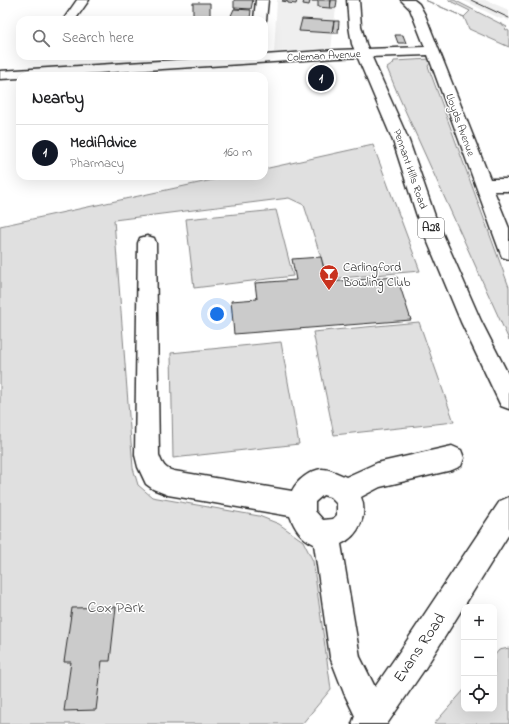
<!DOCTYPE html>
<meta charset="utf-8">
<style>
:root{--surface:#fff;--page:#f2f2f2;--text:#202124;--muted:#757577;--line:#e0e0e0;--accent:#111827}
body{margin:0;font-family:"Indie Flower",sans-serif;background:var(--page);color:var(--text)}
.controls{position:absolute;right:12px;bottom:12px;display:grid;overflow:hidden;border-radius:8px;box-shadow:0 4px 16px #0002}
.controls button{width:36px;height:36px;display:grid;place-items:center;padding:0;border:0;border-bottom:1px solid var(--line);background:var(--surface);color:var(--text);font:20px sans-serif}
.you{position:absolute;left:217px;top:314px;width:14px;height:14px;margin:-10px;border:3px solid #fff;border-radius:50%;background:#1a73e8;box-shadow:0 0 0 6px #1a73e833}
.badge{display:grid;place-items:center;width:26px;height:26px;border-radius:50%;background:var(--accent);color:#fff;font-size:13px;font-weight:700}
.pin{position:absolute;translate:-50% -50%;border:2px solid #fff;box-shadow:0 1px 4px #0006}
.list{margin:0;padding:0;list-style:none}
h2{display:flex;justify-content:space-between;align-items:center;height:52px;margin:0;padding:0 16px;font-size:17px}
h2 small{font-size:13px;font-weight:400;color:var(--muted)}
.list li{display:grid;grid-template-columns:26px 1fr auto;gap:12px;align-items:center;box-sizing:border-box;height:56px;padding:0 16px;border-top:1px solid var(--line)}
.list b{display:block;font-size:15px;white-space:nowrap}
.list p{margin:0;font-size:13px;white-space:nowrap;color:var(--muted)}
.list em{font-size:13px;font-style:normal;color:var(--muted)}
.icon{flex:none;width:22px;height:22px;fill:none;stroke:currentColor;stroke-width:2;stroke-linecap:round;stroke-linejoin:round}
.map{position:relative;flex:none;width:509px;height:724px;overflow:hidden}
.search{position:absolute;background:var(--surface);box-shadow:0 4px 16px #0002;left:16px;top:16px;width:252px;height:44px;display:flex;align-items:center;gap:10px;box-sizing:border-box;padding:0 14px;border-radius:12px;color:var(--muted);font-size:15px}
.panel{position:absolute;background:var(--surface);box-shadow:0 4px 16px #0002;left:16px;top:72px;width:252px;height:108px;border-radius:12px}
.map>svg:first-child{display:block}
</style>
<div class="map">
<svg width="509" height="724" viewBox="0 0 509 724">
<rect width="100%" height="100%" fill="#fff"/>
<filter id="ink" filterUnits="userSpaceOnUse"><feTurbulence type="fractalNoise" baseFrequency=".025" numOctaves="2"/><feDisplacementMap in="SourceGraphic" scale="8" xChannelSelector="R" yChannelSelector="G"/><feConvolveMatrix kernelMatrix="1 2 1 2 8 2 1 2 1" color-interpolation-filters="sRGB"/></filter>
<g filter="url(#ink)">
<path fill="#efefef" d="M277,0H337L331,49L274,52Z
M463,0H485L509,10V21L504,18L501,19Z"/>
<path fill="#e0e0e0" stroke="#868686" d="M425,0L464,17L470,11L448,0H454L507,27L505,29L509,31V47L469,29L464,17Z
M431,59V62L428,66L509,287V340L399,97L387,68L393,64L394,61Z
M373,145L420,271L328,279L304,205L289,198L114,220L133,468L138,485L152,497L259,516L279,524L303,541L313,561L331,689L302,724H0V226L231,176H264V169Z
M276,210L293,276L194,288L186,219Z
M419,322L454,422L334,435L313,332Z
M281,342L299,444L173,458L171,353Z
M509,648V724H434L464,690V709H494V656L499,650Z"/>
<path fill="#cbcbcb" stroke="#2b2b2b" d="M234,0H253L251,9L234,8Z
M283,0H297L296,4L288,3V2L282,1Z
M304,0H331L330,8L318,7V1H310L309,5L303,4Z
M331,0H337L336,8H330Z
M193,3H210V20H193Z
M234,9L251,10L250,20H229Z
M302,19L334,21L332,33L299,31Z
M334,21H339L338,33H332Z
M395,35H403L406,43H398Z
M321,257L327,282L397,277L411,320L234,334L231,301L257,299L255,283L296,280L292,259Z
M116,607L110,661H102L96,710L64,711L71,662H64L72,608Z"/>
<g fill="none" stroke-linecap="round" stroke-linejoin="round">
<g stroke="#2b2b2b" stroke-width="3">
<path id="minor" d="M77,0H89L75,20H63Z
M256,0H268L266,20L264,23V20H254Z
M401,0H414L419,4L425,15L490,179H509V191H494L509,228V259L502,257L500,252L428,55L337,58L51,76H20V78L0,79V71L240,56H264V55L337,50L425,47L410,9Z
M147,236L154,238L156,243L159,455C162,464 165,469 174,471L292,491C297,480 311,470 322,469C330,469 339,474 346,477L377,463L452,446L461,450L464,458L461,466L452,470L380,487L361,497C368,515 359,536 341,544L360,657L375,687L402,648L500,501L509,497V534L424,670L387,724H352L355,716L344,693L330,657L314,544C301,538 295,529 290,516L168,495L153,489L146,484L138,467L135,455L138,243L140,238ZM323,495L330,497L337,504V515L333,519L323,520L315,511V502Z"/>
</g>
<g stroke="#2b2b2b" stroke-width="3">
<path id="highway" d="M347,0H359L361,26L366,44L409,141L435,216L481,321L509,376V409L501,406L461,322L417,216L393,141L352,44L349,26Z"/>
</g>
<use href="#minor" fill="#fff" fill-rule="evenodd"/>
<use href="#highway" fill="#fff" fill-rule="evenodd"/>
<path stroke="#2b2b2b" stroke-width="1" d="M471,0L509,18"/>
</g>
</g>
<defs>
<g id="bar-pin" transform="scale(1)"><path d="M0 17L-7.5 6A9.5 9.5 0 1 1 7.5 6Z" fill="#c8321e" stroke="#fff"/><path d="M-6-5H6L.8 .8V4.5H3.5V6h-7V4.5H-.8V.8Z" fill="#fff"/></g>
</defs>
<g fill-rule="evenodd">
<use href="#bar-pin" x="329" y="274"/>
</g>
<g text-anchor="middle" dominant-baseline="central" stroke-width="3" stroke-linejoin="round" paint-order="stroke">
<g font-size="11" fill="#2b2b2b" stroke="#fff">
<text transform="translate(324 56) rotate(-3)">Coleman Avenue</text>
<text transform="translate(460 125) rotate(70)">Lloyds Avenue</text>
<text transform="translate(410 169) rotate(71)">Pennant Hills Road</text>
</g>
<rect fill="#fff" stroke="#6b6b6b" stroke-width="1" x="418" y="218" width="26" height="20" rx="3"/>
<g font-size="12" font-weight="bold" fill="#2b2b2b">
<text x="431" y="228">A28</text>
</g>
<g font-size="13" fill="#2b2b2b" stroke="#fff" text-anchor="start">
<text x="343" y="267">Carlingford<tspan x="343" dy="15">Bowling Club</tspan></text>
</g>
<g font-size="16" fill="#585858" stroke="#fff">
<text x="116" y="608">Cox Park</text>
</g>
<g font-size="16" fill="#2b2b2b" stroke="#fff">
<text transform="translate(420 648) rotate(-56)">Evans Road</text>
</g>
</g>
</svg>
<div class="controls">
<button>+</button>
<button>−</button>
<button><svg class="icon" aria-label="locate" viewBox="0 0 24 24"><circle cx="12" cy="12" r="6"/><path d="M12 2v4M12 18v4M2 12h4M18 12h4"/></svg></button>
</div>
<div class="you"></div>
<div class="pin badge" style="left:321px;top:78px">1</div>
<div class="search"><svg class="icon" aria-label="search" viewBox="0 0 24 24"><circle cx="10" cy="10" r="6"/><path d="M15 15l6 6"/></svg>Search here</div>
<section class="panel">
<h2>Nearby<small></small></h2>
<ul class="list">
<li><span class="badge">1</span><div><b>MediAdvice</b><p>Pharmacy</p></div><em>160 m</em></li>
</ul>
</section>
</div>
